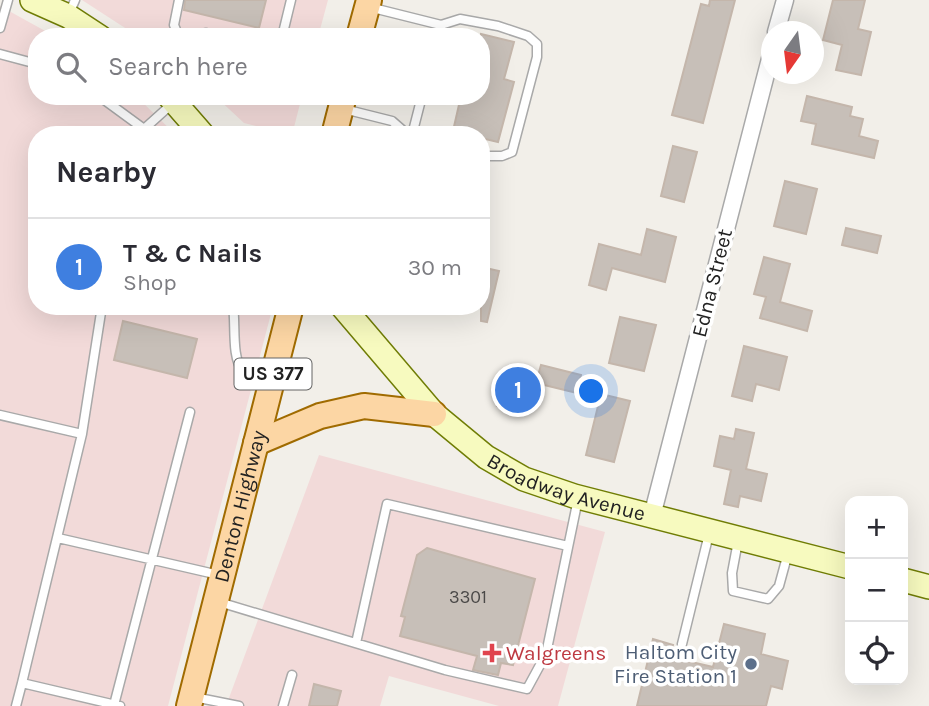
<!DOCTYPE html>
<meta charset="utf-8">
<style>
:root{--surface:#fff;--page:#f7f7f7;--text:#2b2b33;--muted:#7c7c81;--line:#e1e1e2;--accent:#d40000}
body{margin:0;font-family:Karla,sans-serif;background:var(--page);color:var(--text)}
.controls{position:absolute;right:21px;bottom:21px;display:grid;overflow:hidden;border-radius:14px;box-shadow:0 7px 28px #0002}
.controls button{width:63px;height:63px;display:grid;place-items:center;padding:0;border:0;border-bottom:2px solid var(--line);background:var(--surface);color:var(--text);font:35px sans-serif}
.compass{position:absolute;left:761px;top:21px;width:63px;height:63px;border-radius:50%;background:var(--surface);box-shadow:0 7px 28px #0002;rotate:194deg}
.you{position:absolute;left:592px;top:392px;width:24px;height:24px;margin:-18px;border:5px solid #fff;border-radius:50%;background:#1a73e8;box-shadow:0 0 0 10px #1a73e833}
.badge{display:grid;place-items:center;width:46px;height:46px;border-radius:50%;background:var(--accent);color:#fff;font-size:23px;font-weight:700}
.pin{position:absolute;translate:-50% -50%;border:4px solid #fff;box-shadow:0 2px 7px #0006}
.list{margin:0;padding:0;list-style:none}
h2{display:flex;justify-content:space-between;align-items:center;height:91px;margin:0;padding:0 28px;font-size:30px}
h2 small{font-size:23px;font-weight:400;color:var(--muted)}
.list li{display:grid;grid-template-columns:46px 1fr auto;gap:21px;align-items:center;box-sizing:border-box;height:98px;padding:0 28px;border-top:2px solid var(--line)}
.list b{display:block;font-size:26px;white-space:nowrap}
.list p{margin:0;font-size:23px;white-space:nowrap;color:var(--muted)}
.list em{font-size:23px;font-style:normal;color:var(--muted)}
.icon{flex:none;width:38px;height:38px;fill:none;stroke:currentColor;stroke-width:2;stroke-linecap:round;stroke-linejoin:round}
.map{position:relative;flex:none;width:929px;height:706px;overflow:hidden}
.search{position:absolute;background:var(--surface);box-shadow:0 7px 28px #0002;left:28px;top:28px;width:462px;height:77px;display:flex;align-items:center;gap:18px;box-sizing:border-box;padding:0 24px;border-radius:28px;color:var(--muted);font-size:26px}
.panel{position:absolute;background:var(--surface);box-shadow:0 7px 28px #0002;left:28px;top:126px;width:462px;height:189px;border-radius:28px}
.map>svg:first-child{display:block}
</style>
<div class="map">
<svg width="929" height="706" viewBox="0 0 929 706">
<rect width="100%" height="100%" fill="#f2efe9"/>
<path fill="#f2dad9" d="M82,0H328L318,37H139Z
M0,6L56,37H37V96H136L176,135H37V306H273L168,706H0Z
M215,96H302L292,135L244,123Z
M319,455L605,532L558,706H499L389,676L380,706H226Z"/>
<path fill="#c7bfb8" stroke="#c4b6ab" stroke-width="2" d="M185,0H266L259,28L184,10Z
M710,0H735L703,123L672,115L701,4L709,6Z
M833,0H865L858,29L871,32L861,75L836,70L842,45L823,40Z
M481,34L514,42L504,79L514,82L498,142L481,138V135L453,131L461,96H481Z
M807,96L852,107L850,116L863,119L859,136L878,141L874,158L812,144L816,124L801,121Z
M673,146L697,152L684,202L661,196Z
M785,181L817,189L806,234L774,226Z
M846,228L881,236L877,253L842,245Z
M647,229L676,237L665,282L612,268L606,290L589,285L599,244L641,255Z
M764,257L790,264L780,302L812,311L807,331L760,318L766,297L754,294Z
M481,267L499,271L487,322L481,321Z
M620,317L656,325L644,371L609,363Z
M123,321L197,339L187,378L114,360Z
M744,346L787,357L779,390L756,384L752,401L732,396Z
M541,365L581,375L577,393L536,383Z
M506,368L534,375L525,413L497,406Z
M601,394L630,401L614,462L586,455Z
M736,429L754,433L746,469L767,474L761,501L740,496L738,507L724,504L731,470L714,466L720,436L734,439Z
M427,548L535,579L513,665L501,663L498,675L473,670L477,656L400,636L405,617L401,616L417,555Z
M724,624L765,634L761,654L788,661L782,689L771,686L766,706H637L653,639L673,645L670,657L713,667Z
M314,684L341,691L337,706H309Z"/>
<g fill="none" stroke-linecap="round" stroke-linejoin="round">
<g stroke="#a9a9a9" stroke-width="11">
<path id="service" d="M179,0L174,25L179,37
M369,7L441,25L460,19L498,26L528,36L537,44V57L512,152L502,156H481
M69,14L75,0
M0,28L8,0
M195,37L206,33L219,37
M282,37L291,0
M437,37L441,25
M0,54L37,64
M99,96L144,129
M344,109L392,121L408,135
M142,135L144,129L174,102
M412,135L422,96
M233,306C236,324 231,358 243,371C248,377 260,382 267,386
M0,415L82,434L22,683
M82,434L102,306
M58,538L219,575
M738,541L732,573L733,591L768,599L779,586L788,553
M219,602L445,670L527,689L546,654L578,499
M356,643L387,504L568,546
M682,644L709,534
M194,697L239,706
M114,705L190,412
M16,706L22,683L120,706
M283,706L292,675"/>
</g>
<g stroke="#a9a9a9" stroke-width="19">
<path id="minor" d="M776,32L785,0
M652,516L772,51"/>
</g>
<g stroke="#707d05" stroke-width="26">
<g id="secondary">
<path d="M32,0L68,16L100,37"/>
<path d="M169,96L203,135"/>
<path id="s1" d="M342,306L434,414L486,457L524,479L574,496L850,567"/>
<path d="M903,580L929,587"/>
</g>
</g>
<g stroke="#a06b00" stroke-width="28">
<g id="primary">
<path d="M359,37L369,0"/>
<path d="M334,135L344,96"/>
<path d="M256,443L320,416L364,406L434,414"/>
<path id="s2" d="M189,706L291,306"/>
</g>
</g>
<use href="#service" stroke="#fff" stroke-width="8"/>
<use href="#minor" stroke="#fff" stroke-width="16"/>
<use href="#secondary" stroke="#f7fabf" stroke-width="23"/>
<use href="#primary" stroke="#fcd6a4" stroke-width="24"/>
</g>
<path fill="#e0444e" stroke="#fff" stroke-width="2.5" d="M488.5 642.5h7v7h7v7h-7v7h-7v-7h-7v-7h7z"/>
<circle fill="#5c6f8a" stroke="#fff" stroke-width="2.5" cx="751" cy="664" r="7"/>
<g text-anchor="middle" dominant-baseline="central" stroke-width="7" stroke-linejoin="round" paint-order="stroke">
<g font-size="18" fill="#4b4948">
<text x="468" y="597">3301</text>
</g>
<rect fill="#fff" stroke="#646464" stroke-width="2" x="234.5" y="358.5" width="77" height="31" rx="5"/>
<g font-size="19" font-weight="bold" fill="#222">
<text x="273" y="374">US 377</text>
</g>
<g font-size="21" fill="#222" stroke="#fff">
<text transform="translate(712 283) rotate(-76)">Edna Street</text>
<text stroke="none"><textPath href="#s1" startOffset="296">Broadway Avenue</textPath></text>
<text stroke="none"><textPath href="#s2" startOffset="206">Denton Highway</textPath></text>
</g>
<g font-size="21" fill="#4e5e75" stroke="#fff" text-anchor="end">
<text x="737" y="652">Haltom City<tspan x="737" dy="24">Fire Station 1</tspan></text>
</g>
<g font-size="21" fill="#be3a42" stroke="#fff" text-anchor="start">
<text x="506" y="653">Walgreens</text>
</g>
</g>
</svg>
<div class="controls">
<button>+</button>
<button>−</button>
<button><svg class="icon" aria-label="locate" viewBox="0 0 24 24"><circle cx="12" cy="12" r="6"/><path d="M12 2v4M12 18v4M2 12h4M18 12h4"/></svg></button>
</div>
<svg class="compass" viewBox="-18 -18 36 36"><path d="M0-13l5 13h-10z" fill="#e53935"/><path d="M0 13l5-13h-10z" fill="#7c7c81"/></svg>
<div class="you"></div>
<div class="pin badge" style="left:518px;top:390px;background:#3f7fe0">1</div>
<div class="search"><svg class="icon" aria-label="search" viewBox="0 0 24 24"><circle cx="10" cy="10" r="6"/><path d="M15 15l6 6"/></svg>Search here</div>
<section class="panel">
<h2>Nearby<small></small></h2>
<ul class="list">
<li><span class="badge" style="background:#3f7fe0">1</span><div><b>T &amp; C Nails</b><p>Shop</p></div><em>30 m</em></li>
</ul>
</section>
</div>
